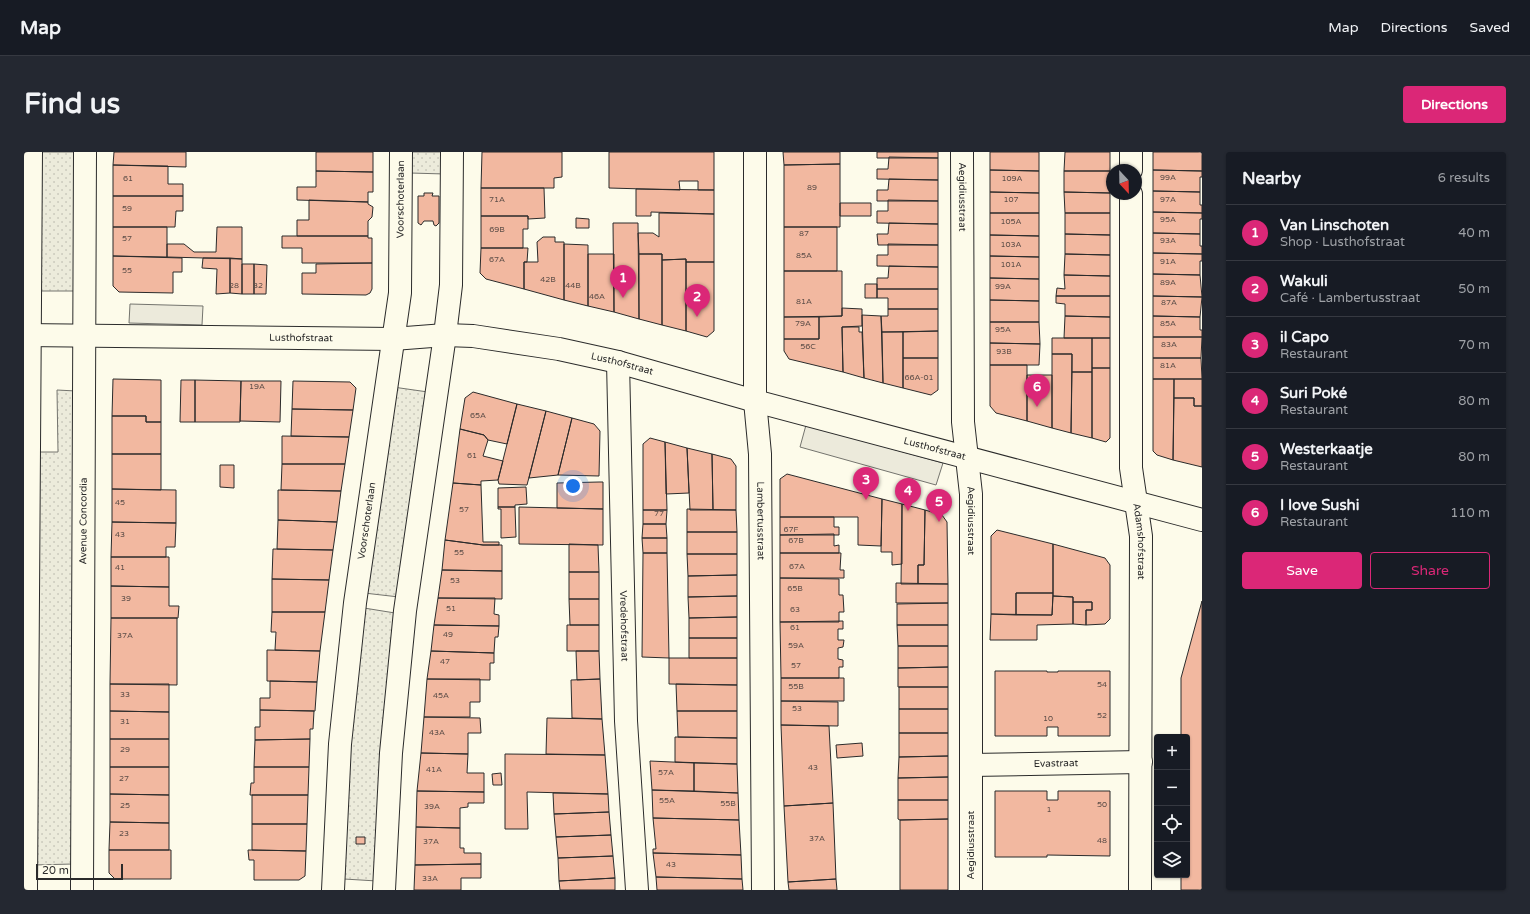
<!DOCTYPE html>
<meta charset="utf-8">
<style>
:root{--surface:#171b24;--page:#242831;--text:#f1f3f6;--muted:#9ea1a6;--line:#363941;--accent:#db2777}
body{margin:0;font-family:"Varela Round",sans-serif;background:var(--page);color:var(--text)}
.controls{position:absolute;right:12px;bottom:12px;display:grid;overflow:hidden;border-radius:4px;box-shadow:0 1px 3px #0004}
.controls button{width:36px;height:36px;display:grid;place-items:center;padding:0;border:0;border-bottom:1px solid var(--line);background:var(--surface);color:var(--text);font:20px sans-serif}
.compass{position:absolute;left:1082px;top:12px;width:36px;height:36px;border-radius:50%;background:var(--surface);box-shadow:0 1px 3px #0004;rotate:158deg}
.scale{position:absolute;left:12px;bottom:10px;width:87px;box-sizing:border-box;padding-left:4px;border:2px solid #2b2b2b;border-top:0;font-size:11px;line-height:14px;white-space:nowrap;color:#2b2b2b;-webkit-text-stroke:3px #fdfbea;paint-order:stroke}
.you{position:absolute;left:549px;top:334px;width:14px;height:14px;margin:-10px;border:3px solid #fff;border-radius:50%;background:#1a73e8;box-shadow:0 0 0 6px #1a73e833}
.badge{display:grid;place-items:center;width:26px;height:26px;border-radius:50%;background:var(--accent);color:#fff;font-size:13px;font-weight:700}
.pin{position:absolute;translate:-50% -33px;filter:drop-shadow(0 1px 2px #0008)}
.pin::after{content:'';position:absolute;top:21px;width:14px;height:12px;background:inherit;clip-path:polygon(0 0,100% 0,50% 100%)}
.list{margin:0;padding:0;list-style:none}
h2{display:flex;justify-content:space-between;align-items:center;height:52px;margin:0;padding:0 16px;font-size:17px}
h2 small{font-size:13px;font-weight:400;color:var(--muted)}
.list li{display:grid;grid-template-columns:26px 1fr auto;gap:12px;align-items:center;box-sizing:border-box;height:56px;padding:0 16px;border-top:1px solid var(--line)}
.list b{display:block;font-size:15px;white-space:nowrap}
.list p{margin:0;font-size:13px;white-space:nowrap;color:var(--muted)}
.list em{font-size:13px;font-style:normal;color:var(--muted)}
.actions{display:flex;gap:8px;padding:12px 16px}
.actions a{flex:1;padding:9px 0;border:1px solid var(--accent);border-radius:4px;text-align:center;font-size:14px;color:var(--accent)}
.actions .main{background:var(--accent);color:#fff}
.icon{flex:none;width:22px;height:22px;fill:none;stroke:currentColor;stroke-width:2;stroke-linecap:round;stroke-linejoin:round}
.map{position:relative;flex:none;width:1178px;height:738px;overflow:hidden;border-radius:4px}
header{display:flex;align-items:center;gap:24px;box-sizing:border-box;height:56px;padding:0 20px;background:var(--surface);border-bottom:1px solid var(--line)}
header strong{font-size:19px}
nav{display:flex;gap:22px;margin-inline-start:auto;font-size:14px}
.intro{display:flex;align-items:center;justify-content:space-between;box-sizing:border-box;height:96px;padding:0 24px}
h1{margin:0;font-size:28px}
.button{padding:10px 18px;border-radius:4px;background:var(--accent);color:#fff;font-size:14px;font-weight:700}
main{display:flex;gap:24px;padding:0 24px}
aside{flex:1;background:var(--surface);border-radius:4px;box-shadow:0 1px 3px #0004}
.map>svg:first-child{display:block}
</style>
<header>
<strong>Map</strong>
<nav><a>Map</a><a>Directions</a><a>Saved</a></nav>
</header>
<div class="intro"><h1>Find us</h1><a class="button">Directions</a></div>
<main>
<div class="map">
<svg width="1178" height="738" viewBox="0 0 1178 738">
<defs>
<pattern id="grass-dots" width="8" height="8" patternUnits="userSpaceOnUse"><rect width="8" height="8" fill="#ecebdb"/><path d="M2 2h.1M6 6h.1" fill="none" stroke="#cbcabc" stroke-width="1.8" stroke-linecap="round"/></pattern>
</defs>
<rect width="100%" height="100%" fill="#fdfbea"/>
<path fill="url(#grass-dots)" stroke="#74746e" d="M16,0H52L51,139H15Z
M386,0H420L421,22L386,21Z
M369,235L404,240L375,445L340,441Z
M33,238L52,239L49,712L9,713L11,300H34Z
M340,456L371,461L353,729L320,727L326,587Z"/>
<path fill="#eceadb" stroke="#74746e" d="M106,152L179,154L178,173L105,171Z
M782,273L919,311L912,333L776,295Z"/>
<path fill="#f2b8a0" stroke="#2b2b2b" d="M90,0H162V15L89,13Z
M292,0H349V20L292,19Z
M458,0H538V25L530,26V36H457Z
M585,0H690V38H674V29H655L656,38L585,36Z
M759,0H816V12L760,13Z
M853,0H914V6H853Z
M966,0H1015V19L966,18Z
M1041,0H1086V19H1040Z
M1129,0H1178V19L1129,18Z
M865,5L914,6V28L853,27V17H864Z
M816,12V75H760V13Z
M89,13L144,14V32H159V44H89Z
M966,18L1015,19V41L966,40Z
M1129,18L1178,19V25H1176V40L1129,39Z
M292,19L349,20V40H344V50L273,48V35H292Z
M1040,19H1086V41L1040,40Z
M865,27L914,28V49H853V38H864Z
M457,36H520L521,66L504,67V64H457Z
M612,37L690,38V62L627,60V64H612Z
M1129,39L1176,40V53H1178V61L1129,60Z
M966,40L1015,41V61H966Z
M1040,40L1086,41V61H1041Z
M400,41H409L408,44H415V71L412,74L410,73L409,69H400L397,73L394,71V44H400Z
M89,44H159V59H152L151,75H89Z
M285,48L344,50V52L349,55L348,65L344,69V84H273V68H285Z
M864,48L914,49V72L853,71V59H864Z
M816,51H847V64H816Z
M1129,60L1178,61V67H1176V82L1129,81Z
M635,61L690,62V110H662V107L638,108V102H615L614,81H629L635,85Z
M966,61H1015V84L966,83Z
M1041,61H1086V83L1041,82Z
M457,64H504V77H499V96H457Z
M552,66L565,67V76H552Z
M589,71H614L615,167L590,160Z
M865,71L914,72V93H854L853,82H864Z
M89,75H143V105L89,104Z
M193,75H218V107L143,105V92H160L170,100H192Z
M760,75H813V119H760Z
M1129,81L1176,82V94H1178V102L1129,101Z
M1041,82L1086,83V103L1041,102Z
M966,83L1015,84V105L966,104Z
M258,84H344V86H348V111H278V96H258Z
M519,85H531V90H540V148L500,137V110H514L513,90Z
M540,92L564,93V154L540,148Z
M864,92L914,93V115L853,114V103H864Z
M457,96H504L503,110H500V137L462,127L456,121Z
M1129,101L1178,102V109H1176V123L1129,122Z
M564,102H590V160L564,154Z
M615,102H638V173L615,167Z
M1041,102L1086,103V124L1040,123Z
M89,104L158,106V120H149V141L95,140L89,134Z
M966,104L1015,105V127L966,126Z
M179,106H206V141L192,142L193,117L178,116Z
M206,106L218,107V142L206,141Z
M662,107V179L638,173V108Z
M662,110H690V179L683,185L662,179Z
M348,111V137L346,141L342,143L278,142V121H292V112Z
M218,112H230V142H218Z
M230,112L243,113L242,142H230Z
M865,114L914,115V137H853V126H864Z
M760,119H818V164L760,165Z
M1129,122L1176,123L1178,145L1129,144Z
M1040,123L1086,124V144H1032L1033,136L1041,137Z
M966,126L1015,127V149L966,148Z
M841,132H853V146H841Z
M853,137H914V157H864V146H853Z
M1032,144H1086V165L1041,164V152L1032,151Z
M1129,144L1178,145L1176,165L1129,164Z
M966,148L1015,149V170H966Z
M818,156L838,157V174L818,175L819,220L765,207L760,199V187H795V165L818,164Z
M864,157H914V179L858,180L857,164H864Z
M838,163L857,164L859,231L840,226Z
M1041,164L1086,165V186H1040Z
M1129,164L1176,165V178H1178V185H1129Z
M760,165H795V187H760Z
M966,170H1015L1016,192L966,191Z
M818,175H835V180H838L840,226L819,220Z
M914,179V206H879V180Z
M858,180H879V236L859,231Z
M1129,185H1178L1177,206H1129Z
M1028,186H1068V220H1048V202H1028Z
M1068,186H1086V216H1068Z
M966,191L1016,192L1015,213H966Z
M1028,202H1048L1047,281L1028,276Z
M879,206H914V238L907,243L879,236Z
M1129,206H1177L1178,227H1129Z
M966,213H1003V269L972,261L966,254Z
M1068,216H1086V286L1082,290L1068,286Z
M1048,220H1068V286L1047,281Z
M1003,223H1028V276L1003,269Z
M89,227L137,228V270H122V264H88Z
M1129,227H1150L1149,308L1133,303L1129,299Z
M1150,227H1178V254H1170V246H1150Z
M157,228H171V270H156Z
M171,228L217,229L216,270H171Z
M217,229H257L256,270L216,269Z
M269,229L326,230L332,236L329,258L268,257Z
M449,240L493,252L483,292L464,288L460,283L436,277L441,246Z
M1150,246H1170V254H1178V315L1149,308Z
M493,252L522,259L503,333L475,332L474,328Z
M268,257L329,258L325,285L267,284Z
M522,259L548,266L534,323L505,326Z
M88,264H122V270H137V302H88Z
M548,266L570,272L576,279L575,324L534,323Z
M436,277L460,283L464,288L459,304L479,309L474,328L457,329V333L429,331Z
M258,284L325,285L321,312H258Z
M626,286L641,290L643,358H619V292Z
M641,290L663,296L665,341L642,342Z
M663,296L688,302L689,358H666Z
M88,302H137V338L88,337Z
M688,302L707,307L712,314V358H689Z
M258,312H321L317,339L257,338Z
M196,313H210V336L196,335Z
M763,322L858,347L857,394L834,393V365H756V327Z
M575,330H579V357L533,356V331Z
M429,331L457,333L459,390H475V393H459L421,388Z
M502,335L503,352L491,353V355H474V336Z
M88,337L152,338V371L88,370Z
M254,338L317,339L313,370L254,368Z
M858,347L878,352V412L868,413V400H857Z
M878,352L901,358L900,413H894V432H877Z
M474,355H491L492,385L477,386V357H474Z
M495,355L579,357V393L495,392Z
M663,357L712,358L713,380H663Z
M619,358H643L642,372H619Z
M901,358L918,363L923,370L924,432H894V413H900Z
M756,365H810V375H815V383H756Z
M254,368L313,370L309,398L253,397Z
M88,370L152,371L151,395H142V405H87Z
M619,372H642L643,386H618Z
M973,378L1029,392V441H992V463L967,462V384Z
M663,380H713V402H663Z
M810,382V394L815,393V401H756V383Z
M618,386H643V401H619Z
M421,388L459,393H478V419L418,418Z
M545,392L574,393L575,420H545Z
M1029,392L1081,406L1086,413V467L1081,472L1062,473V458H1068V450H1049V445L1029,444Z
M249,397L309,398L305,428L248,427Z
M619,401H643L645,506L618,505Z
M756,401H817L816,418H820V426H756Z
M663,402H713V423L664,424Z
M87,405H145V435L87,434Z
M418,418L478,419V447L414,446Z
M545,420H575V447H545Z
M713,423V444L664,445V424Z
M756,426L815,427V443H819L820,460H815V470H756Z
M248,427L305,428L301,460H248Z
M872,431L924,432V451H872Z
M87,434L145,435V454H155L154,466H87Z
M992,441H1029L1028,463H992Z
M713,444V465L665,466L664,445Z
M1029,444L1049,445V472L1013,473V488H966L967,462L1028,463Z
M414,446H471L470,462L475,463V474L410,473Z
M545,447H575V473H546Z
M1178,449V738H1157V723H1163V585H1157V526Z
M1049,450H1068V458H1062V473L1049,472Z
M924,451V473H873V452Z
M248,460H301L296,499L251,498L252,480H247Z
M713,465V486H665V466Z
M87,466H153V533L86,532Z
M819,469V477H814V488H820L819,495L814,496V507L819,508V515H815V526H757L756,470Z
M410,473L475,474L474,485H471L470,501L407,499Z
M543,473H575V499H543Z
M873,473H924V494H874Z
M665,486H713V506H665Z
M874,494H924V515L874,516Z
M243,498L296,499L293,530L243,529Z
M407,499L470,501V511H466V528L403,527Z
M552,499H575L576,527L553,528Z
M645,506H713V533L645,532Z
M924,515V535H874V516Z
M971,519H1023V520H1034V519H1086V584H1034V575H1023V584H971Z
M757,526H820V549H757Z
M403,527H456V550H446V565H400Z
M576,527L578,567L548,566L547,528Z
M246,529L293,530L291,559L236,558V546H246Z
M86,532H145V560L86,559Z
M652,532L713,533V559H653Z
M875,535H924V557H875Z
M757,549L814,550V574L757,573Z
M875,557H924V581H875Z
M236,558L290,559L289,577H286V587L231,588V575H236Z
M86,559L145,560V587H86Z
M653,559H713V586L654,585Z
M400,565L456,566L457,581H444V602L397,601Z
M523,566L578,567L581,603L522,602Z
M757,573L805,574L809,651L760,654Z
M875,581H924V604L875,605Z
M651,585L713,586V612L651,610Z
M86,587H145V615H86Z
M286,587L285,615H230L231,588Z
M838,591L839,604L813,606L812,593Z
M397,601L444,602L443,621H460V640L393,639Z
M481,602L581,603L584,642L503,640L504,677H481Z
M924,604V625L874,626L875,605Z
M626,609L670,611V639L628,638Z
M670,611L713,612L714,641L670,639Z
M86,615H145V643L86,642Z
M230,615H285L284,643H226L227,631H230Z
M477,621L478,633H469L468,622Z
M924,625V648H874V626Z
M628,638L714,641L715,668L629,666Z
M393,639L460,640V651H444V655L436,656V676L392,675Z
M971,639H1023V648H1034V639H1086V704L1023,703V705H971Z
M529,641L584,642L585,660L530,662Z
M86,642L145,643V671L86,670Z
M228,643H284L283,672H228Z
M874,648H924V667L876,668L874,667Z
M809,651L812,727L764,730L760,654Z
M585,660L587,683L532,685L530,662Z
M629,666L715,668L717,703L629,701V697H632Z
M924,667V738H876V668Z
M86,670L145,671V698H85Z
M228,672H283L282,699L228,698Z
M392,675L436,676V696H440V701H457V712L391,713Z
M587,683L589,704L534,706L532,685Z
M332,685H341V692H332Z
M85,698H147V727H91L85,721Z
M224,698L282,699L281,724L275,728H230V708H225Z
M629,701L717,703L718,727L632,725Z
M589,704L591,726L535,729L534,706Z
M457,712V726H437V738H390L391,713Z
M632,725L718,727L719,738H633Z
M591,726V738H536L535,729Z
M812,727L813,738H765L764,730Z"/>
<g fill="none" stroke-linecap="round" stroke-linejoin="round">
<g stroke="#2b2b2b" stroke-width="24">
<g id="minor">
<path id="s1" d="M731,0V249L736,302L739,738"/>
<path id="s2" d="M938,0L939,270L947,342V738"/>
<path d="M1107,0V18"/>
<path id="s3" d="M1107,42V316L1117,384L1116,738"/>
<path id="s4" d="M0,183L369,187L421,183L449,184L535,197L594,210L731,249L1178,368"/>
<path id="s5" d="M594,210L602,569L613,738"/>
<path id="s6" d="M947,613L1117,610"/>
<path d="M2,738L7,0"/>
<path id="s7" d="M58,738L61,0"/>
<path id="s8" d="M309,738L316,592L331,451L376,141L377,0"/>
<path d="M360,738L367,601L381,459L421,183L427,133L428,0"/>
</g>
</g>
<use href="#minor" stroke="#fdfbea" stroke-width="22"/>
</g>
<g text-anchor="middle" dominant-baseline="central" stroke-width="3" stroke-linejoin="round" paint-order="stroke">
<g font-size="8" fill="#5d4e48">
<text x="1144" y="25">99A</text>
<text x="104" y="26">61</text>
<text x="988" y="26">109A</text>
<text x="788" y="35">89</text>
<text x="473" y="47">71A</text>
<text x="987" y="47">107</text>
<text x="1144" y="47">97A</text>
<text x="103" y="56">59</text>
<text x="1144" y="67">95A</text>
<text x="987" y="69">105A</text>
<text x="473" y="77">69B</text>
<text x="780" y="81">87</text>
<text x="103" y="86">57</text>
<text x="1144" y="88">93A</text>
<text x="987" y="92">103A</text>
<text x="780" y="103">85A</text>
<text x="473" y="107">67A</text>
<text x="1144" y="109">91A</text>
<text x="987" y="112">101A</text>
<text x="103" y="118">55</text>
<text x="524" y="127">42B</text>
<text x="1144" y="130">89A</text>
<text x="210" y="133">28</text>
<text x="234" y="133">32</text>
<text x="549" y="133">44B</text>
<text x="979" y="134">99A</text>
<text x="573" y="144">46A</text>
<text x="780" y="149">81A</text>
<text x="1145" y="150">87A</text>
<text x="779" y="171">79A</text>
<text x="1144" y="171">85A</text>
<text x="979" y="177">95A</text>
<text x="1145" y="192">83A</text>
<text x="784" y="194">56C</text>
<text x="980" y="199">93B</text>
<text x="1144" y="213">81A</text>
<text x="895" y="225">66A-01</text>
<text x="233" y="234">19A</text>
<text x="454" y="263">65A</text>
<text x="448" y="303">61</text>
<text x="96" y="350">45</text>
<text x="440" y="357">57</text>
<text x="635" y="361">77</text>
<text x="767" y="377">67F</text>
<text x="96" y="382">43</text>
<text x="772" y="388">67B</text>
<text x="435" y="400">55</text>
<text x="773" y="414">67A</text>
<text x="96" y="415">41</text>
<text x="431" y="428">53</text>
<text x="771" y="436">65B</text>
<text x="102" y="446">39</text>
<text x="427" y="456">51</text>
<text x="771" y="457">63</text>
<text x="771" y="475">61</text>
<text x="424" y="482">49</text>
<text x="101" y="483">37A</text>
<text x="772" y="493">59A</text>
<text x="421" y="509">47</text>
<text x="772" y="513">57</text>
<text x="1078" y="532">54</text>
<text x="772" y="534">55B</text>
<text x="101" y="542">33</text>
<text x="417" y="543">45A</text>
<text x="773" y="556">53</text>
<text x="1078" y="563">52</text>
<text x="1024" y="566">10</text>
<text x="101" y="569">31</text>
<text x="413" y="580">43A</text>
<text x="101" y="597">29</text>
<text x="789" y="615">43</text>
<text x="410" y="617">41A</text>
<text x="642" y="620">57A</text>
<text x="100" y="626">27</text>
<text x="643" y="648">55A</text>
<text x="704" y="651">55B</text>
<text x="1078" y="652">50</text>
<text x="101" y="653">25</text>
<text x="408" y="654">39A</text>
<text x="1025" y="657">1</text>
<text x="100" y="681">23</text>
<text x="793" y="686">37A</text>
<text x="1078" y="688">48</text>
<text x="407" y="689">37A</text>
<text x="647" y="712">43</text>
<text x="406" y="726">33A</text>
</g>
<g font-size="10" fill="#2b2b2b" stroke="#fdfbea">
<text stroke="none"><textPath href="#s2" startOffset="45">Aegidiusstraat</textPath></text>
<text stroke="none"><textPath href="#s8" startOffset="695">Voorschoterlaan</textPath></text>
<text stroke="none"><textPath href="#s4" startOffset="277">Lusthofstraat</textPath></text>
<text stroke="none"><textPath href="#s4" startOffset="601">Lusthofstraat</textPath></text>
<text stroke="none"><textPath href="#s4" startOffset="925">Lusthofstraat</textPath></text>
<text stroke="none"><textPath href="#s7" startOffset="369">Avenue Concordia</textPath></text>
<text stroke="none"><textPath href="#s8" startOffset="371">Voorschoterlaan</textPath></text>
<text stroke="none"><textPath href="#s1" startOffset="369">Lambertusstraat</textPath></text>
<text stroke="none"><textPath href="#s2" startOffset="369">Aegidiusstraat</textPath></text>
<text stroke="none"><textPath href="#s3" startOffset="348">Adamshofstraat</textPath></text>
<text stroke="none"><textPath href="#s5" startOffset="264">Vredehofstraat</textPath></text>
<text stroke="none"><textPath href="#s6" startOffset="85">Evastraat</textPath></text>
<text transform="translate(947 693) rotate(-90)">Aegidiusstraat</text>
</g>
</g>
</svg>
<div class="controls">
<button>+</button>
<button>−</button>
<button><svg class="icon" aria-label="locate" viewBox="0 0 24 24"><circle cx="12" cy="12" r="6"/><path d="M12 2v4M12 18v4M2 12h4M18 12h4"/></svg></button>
<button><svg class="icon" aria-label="layers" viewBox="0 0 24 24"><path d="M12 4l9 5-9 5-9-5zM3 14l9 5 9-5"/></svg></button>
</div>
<svg class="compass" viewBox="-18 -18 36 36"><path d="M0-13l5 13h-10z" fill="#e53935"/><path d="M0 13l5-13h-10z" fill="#9ea1a6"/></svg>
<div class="scale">20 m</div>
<div class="you"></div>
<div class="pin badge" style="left:599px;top:146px">1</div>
<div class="pin badge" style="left:673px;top:165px">2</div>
<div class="pin badge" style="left:842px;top:348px">3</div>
<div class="pin badge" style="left:884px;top:359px">4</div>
<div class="pin badge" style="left:915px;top:370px">5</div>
<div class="pin badge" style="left:1013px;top:255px">6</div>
</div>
<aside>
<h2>Nearby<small>6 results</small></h2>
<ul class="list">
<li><span class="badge">1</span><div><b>Van Linschoten</b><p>Shop · Lusthofstraat</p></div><em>40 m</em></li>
<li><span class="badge">2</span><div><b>Wakuli</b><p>Café · Lambertusstraat</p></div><em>50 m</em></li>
<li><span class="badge">3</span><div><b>il Capo</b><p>Restaurant</p></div><em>70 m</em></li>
<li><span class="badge">4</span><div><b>Suri Poké</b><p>Restaurant</p></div><em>80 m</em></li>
<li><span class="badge">5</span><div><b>Westerkaatje</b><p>Restaurant</p></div><em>80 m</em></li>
<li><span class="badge">6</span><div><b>I love Sushi</b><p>Restaurant</p></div><em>110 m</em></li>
</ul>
<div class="actions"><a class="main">Save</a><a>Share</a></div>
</aside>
</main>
